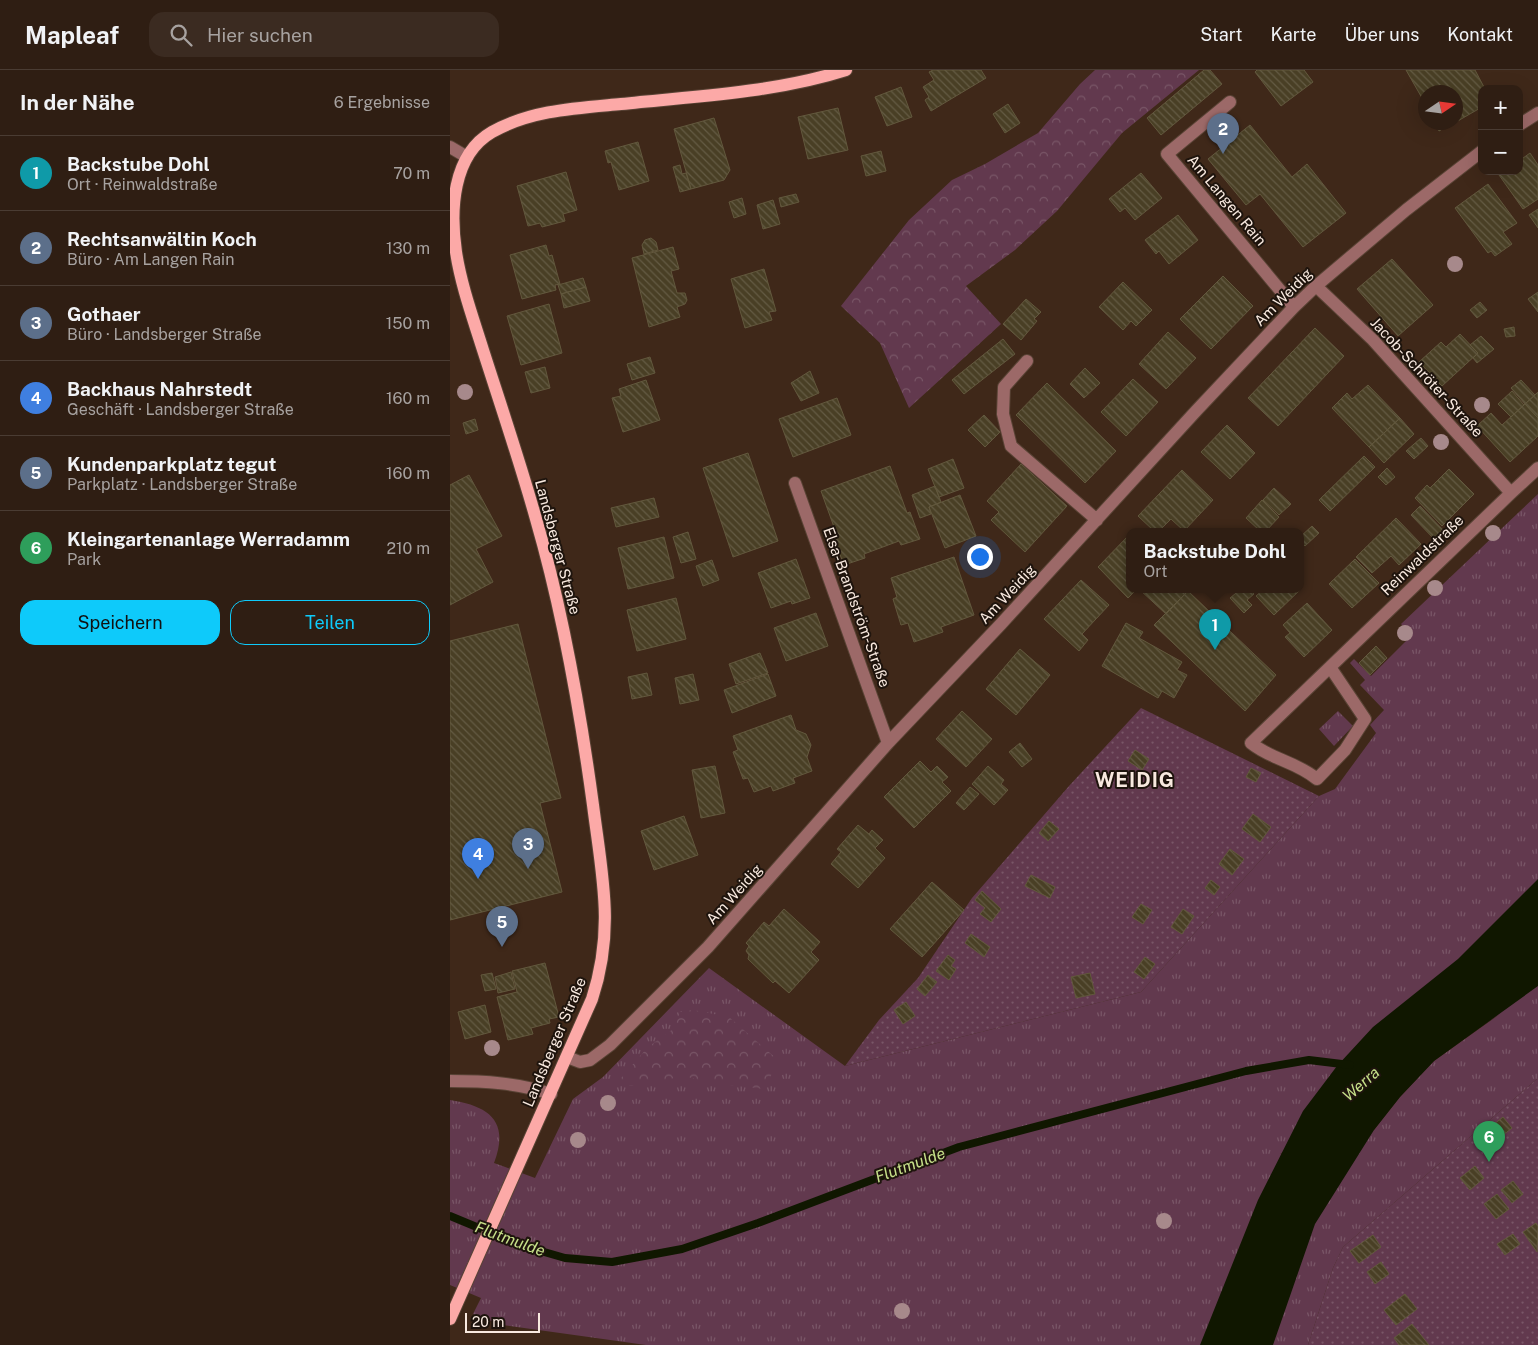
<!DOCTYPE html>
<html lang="de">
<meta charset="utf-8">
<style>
:root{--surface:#2f1e13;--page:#3b2b21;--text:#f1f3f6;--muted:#a7a2a0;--line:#4a3c33;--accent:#0ecafa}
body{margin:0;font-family:"Public Sans",sans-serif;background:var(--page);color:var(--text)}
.controls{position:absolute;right:15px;top:15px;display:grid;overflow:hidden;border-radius:10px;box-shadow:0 5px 20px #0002}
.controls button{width:45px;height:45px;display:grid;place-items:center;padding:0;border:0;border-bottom:1px solid var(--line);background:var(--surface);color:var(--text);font:25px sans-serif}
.compass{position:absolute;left:968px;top:15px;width:45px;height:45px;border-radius:50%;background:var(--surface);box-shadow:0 5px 20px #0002;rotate:77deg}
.scale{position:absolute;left:15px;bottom:12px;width:75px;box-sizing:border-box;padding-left:5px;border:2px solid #f8e9df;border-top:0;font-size:14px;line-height:18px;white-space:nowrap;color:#f8e9df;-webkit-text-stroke:4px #1e140d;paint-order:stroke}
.you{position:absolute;left:529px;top:486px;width:18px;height:18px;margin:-12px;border:4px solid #fff;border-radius:50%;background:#1a73e8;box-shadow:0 0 0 8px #1a73e833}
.badge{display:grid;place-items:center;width:32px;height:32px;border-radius:50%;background:var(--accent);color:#fff;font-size:16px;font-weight:700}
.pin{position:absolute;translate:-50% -41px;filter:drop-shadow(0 1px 2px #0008)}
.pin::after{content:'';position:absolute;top:26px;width:18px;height:15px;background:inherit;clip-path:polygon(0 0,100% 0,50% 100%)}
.popup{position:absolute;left:676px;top:458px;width:178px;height:65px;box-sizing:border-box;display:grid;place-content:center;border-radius:10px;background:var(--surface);filter:drop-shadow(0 1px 4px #0005);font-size:16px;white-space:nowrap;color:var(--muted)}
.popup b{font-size:19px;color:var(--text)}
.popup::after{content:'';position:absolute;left:50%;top:100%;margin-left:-10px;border:10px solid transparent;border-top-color:var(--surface)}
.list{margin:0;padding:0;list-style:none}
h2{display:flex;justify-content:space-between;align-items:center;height:65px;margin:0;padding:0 20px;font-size:21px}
h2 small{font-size:16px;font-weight:400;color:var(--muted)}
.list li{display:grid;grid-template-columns:32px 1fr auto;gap:15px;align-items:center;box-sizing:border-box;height:75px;padding:0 20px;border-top:1px solid var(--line)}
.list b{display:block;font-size:19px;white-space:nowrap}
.list p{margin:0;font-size:16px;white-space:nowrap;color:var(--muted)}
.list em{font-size:16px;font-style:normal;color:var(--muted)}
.actions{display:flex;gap:10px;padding:15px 20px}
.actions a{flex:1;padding:11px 0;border:1px solid var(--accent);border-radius:15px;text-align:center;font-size:18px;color:var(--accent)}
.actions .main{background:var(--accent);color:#111}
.icon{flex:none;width:28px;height:28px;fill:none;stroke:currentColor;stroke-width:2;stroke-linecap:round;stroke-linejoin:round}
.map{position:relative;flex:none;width:1088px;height:1275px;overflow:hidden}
header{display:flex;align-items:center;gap:30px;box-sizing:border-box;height:70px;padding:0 25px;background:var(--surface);border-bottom:1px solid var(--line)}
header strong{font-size:24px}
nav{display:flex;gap:28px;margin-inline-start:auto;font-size:18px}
.search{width:350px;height:45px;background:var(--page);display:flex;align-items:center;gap:12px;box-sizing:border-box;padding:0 18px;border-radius:15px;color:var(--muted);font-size:19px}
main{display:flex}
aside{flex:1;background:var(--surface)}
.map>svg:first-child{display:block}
</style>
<header>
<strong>Mapleaf</strong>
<div class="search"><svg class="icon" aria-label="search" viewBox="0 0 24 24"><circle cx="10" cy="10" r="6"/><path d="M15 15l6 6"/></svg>Hier suchen</div>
<nav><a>Start</a><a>Karte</a><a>Über uns</a><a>Kontakt</a></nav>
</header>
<main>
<aside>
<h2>In der Nähe<small>6 Ergebnisse</small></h2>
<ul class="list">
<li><span class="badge" style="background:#0f9aa8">1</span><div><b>Backstube Dohl</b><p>Ort · Reinwaldstraße</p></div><em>70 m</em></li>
<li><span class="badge" style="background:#5c6f8a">2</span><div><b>Rechtsanwältin Koch</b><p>Büro · Am Langen Rain</p></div><em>130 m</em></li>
<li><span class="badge" style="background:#5c6f8a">3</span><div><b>Gothaer</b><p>Büro · Landsberger Straße</p></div><em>150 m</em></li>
<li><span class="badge" style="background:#3f7fe0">4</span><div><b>Backhaus Nahrstedt</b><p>Geschäft · Landsberger Straße</p></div><em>160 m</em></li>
<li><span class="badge" style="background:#5c6f8a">5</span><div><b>Kundenparkplatz tegut</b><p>Parkplatz · Landsberger Straße</p></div><em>160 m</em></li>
<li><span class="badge" style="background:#2e9e5b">6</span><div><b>Kleingartenanlage Werradamm</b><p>Park</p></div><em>210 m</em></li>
</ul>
<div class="actions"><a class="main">Speichern</a><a>Teilen</a></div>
</aside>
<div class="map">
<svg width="1088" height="1275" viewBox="0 0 1088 1275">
<defs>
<pattern id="grass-tufts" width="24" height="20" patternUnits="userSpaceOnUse" patternTransform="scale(1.25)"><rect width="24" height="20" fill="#62394e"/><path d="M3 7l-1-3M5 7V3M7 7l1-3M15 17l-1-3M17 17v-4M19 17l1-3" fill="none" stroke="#795667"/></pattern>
<pattern id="forest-crowns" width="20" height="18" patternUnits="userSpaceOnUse" patternTransform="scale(1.25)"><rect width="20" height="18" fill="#62394e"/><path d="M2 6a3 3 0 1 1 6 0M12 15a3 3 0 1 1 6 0" fill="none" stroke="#795667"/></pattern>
<pattern id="garden-dots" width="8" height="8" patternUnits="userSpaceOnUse" patternTransform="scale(1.25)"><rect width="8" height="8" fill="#62394e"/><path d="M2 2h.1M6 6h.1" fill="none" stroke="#795667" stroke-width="1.8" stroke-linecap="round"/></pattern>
<pattern id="building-back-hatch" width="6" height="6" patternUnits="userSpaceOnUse" patternTransform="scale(1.25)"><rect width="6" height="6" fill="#493f25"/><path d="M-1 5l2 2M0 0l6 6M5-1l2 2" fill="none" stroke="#645b44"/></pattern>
</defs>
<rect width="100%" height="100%" fill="#3f2819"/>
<path fill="url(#grass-tufts)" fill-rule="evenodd" d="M1088,424V1008L893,1177L883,1198L858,1275H196L52,1255L23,1244L31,1228L0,1215V1030C39,1036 60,1051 44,1093L85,1108L123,1029L153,1007L259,898L395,996L691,922L869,726L885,719L926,663L920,655L934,640L910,615L915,610L900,593L904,589L921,606L962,565L951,554ZM1050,944L984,991L950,1027L924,1060L830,1084Z
M888,641L903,656L884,676L869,659Z"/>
<path fill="url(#forest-crowns)" d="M645,0H749L672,63L607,141L565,180L516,216L551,254L459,338L430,273L391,236L459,150L502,110L535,94L588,63L630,14Z
M243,940L279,947L328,990L315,1019L254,1012L232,1005L205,1015L164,1016L198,977L223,959L230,942Z"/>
<path fill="url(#garden-dots)" d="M691,638L869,726L691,922L395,996L429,950L468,908L522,828L619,716Z
M1088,1008V1275H858L883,1198L893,1177Z"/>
<path fill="#101700" d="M1088,809V916L984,991L950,1027L924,1060L865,1154L823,1275H750L808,1130L853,1041L887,996L923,957L1008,889Z"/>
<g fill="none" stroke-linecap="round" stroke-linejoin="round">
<path stroke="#101700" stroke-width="8" d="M0,1146L70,1175L115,1188L162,1192L232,1179L308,1153L509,1077L796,1001L859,990L900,995"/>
</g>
<path fill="url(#building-back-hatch)" stroke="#62583d" d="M483,0H531L536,8L481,41L475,30L479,27L473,17L484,10L479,2Z
M754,0H760L772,14L711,65L697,48Z
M807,0H854L863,12L831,36L805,2Z
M956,0H1025L1035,19H1032V37L1006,52V22H976V35Z
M451,17L462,47L437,56L425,27Z
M558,34L570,53L555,63L543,44Z
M388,38L398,80L358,89L348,47Z
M264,48L280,100L274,110L241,119L224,59Z
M985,52H1004L989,61Z
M800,55L842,107L857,94L896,143L853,177L810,124L796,135L758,89Z
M188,72L199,111L169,120L161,92L158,93L155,81Z
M431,81L436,101L416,106L411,86Z
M1080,83L1088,95V129L1073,139L1049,105L1055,101H1069V91Z
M230,95L232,104L236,103L241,119L230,122L223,97Z
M116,102L127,140L113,144L115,151L92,157L90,153L78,156L67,116Z
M691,103L712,128L685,150L675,138L670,142L659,129Z
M1038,114L1067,153L1053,162L1062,174L1045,186L1041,181L1038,183L1005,138Z
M346,124L349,132L331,137L329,128Z
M292,128L296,144L284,148L279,132Z
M323,130L330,154L313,159L307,135Z
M1088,139V158L1079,145Z
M728,145L748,170L719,194L709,181L706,184L695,170Z
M201,168L206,172L208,180L194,184L192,175L195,170Z
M96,175L99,186L102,185L110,214L105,215L106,220L72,229L60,185Z
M223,177L229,199L221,201L227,223H235L237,230L235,234L227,237L230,247L199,257L182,188Z
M942,189L983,235L948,266L907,219Z
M314,199L326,241L319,242L322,250L295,258L281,209Z
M773,206L803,236L761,279L730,249Z
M133,208L136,217L111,224L108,215Z
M673,212L702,240L686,256L681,251L673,260L649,237Z
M136,217L140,231L114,238L111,224Z
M1088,222V242L1078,229Z
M576,229L591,242L584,249L587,251L571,270L553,254Z
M1030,232L1037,240L1027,248L1020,240Z
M99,234L112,283L71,295L57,246Z
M1064,257L1065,266L1056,267L1054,259Z
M865,258L894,286L828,356L798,328Z
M718,262L746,288L716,319L689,294Z
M1010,264L1028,283L992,316L969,292L991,272L996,277Z
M1031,266L1044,279L1027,293L1023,288L1028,283L1020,275Z
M553,269L565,284L514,324L502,310Z
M200,287L205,303L182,310L177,294Z
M95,297L100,318L81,323L75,302Z
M635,298L650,313L634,328L620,314Z
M360,301L369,323L351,331L341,313Z
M683,309L708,332L676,366L651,342Z
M196,310L210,350L173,362L162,328L171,326L169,319Z
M1071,310L1085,325L1075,334L1061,318Z
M597,313L666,381L635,413L566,345Z
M918,315L950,348L919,377L882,338L897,323L902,329Z
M1062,321L1074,335L1061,347L1048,334Z
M1088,322V348L1075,334Z
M387,328L401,365L343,387L329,349Z
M1075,334L1088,348V366L1060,392L1027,356L1041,343L1052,355Z
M534,345L550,362L535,377L518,360Z
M950,348L964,364L934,393L919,377Z
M25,349L28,360L16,364L13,353Z
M777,355L805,383L780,409L751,382Z
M971,368L978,376L964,389L956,381Z
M298,383L328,471L283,487L253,398Z
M914,386L925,397L880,441L869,430Z
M503,389L514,418L489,427L478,399Z
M571,394L617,436L575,482L541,450L549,442L537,431Z
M440,396L457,443L460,442L470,469L451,475L449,471L414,484L415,488L394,495L384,469L388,468L371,421Z
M937,398L945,407L936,415L928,407Z
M999,399L1024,424L992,456L965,428L977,415L980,418Z
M732,400L763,430L734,461L721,449L709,461H704L688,446Z
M19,405L52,466L26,479L43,512L0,535V415Z
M485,416L491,432L479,437L481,444L470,448L462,425Z
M824,418L841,434L829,445L813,430Z
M510,425L526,466L495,478L479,437Z
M204,428L209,447L166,457L161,438Z
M812,430L829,447L816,461H810L796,448Z
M970,436L995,462L986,471L961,445Z
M946,448L971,474L949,495L941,486L922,503L906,487Z
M862,456L869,463L855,476L850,471V467Z
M238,462L246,489L231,493L223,467Z
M680,464V519H687L678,528L648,497Z
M214,467L224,508L178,519L168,478Z
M504,487L524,545L491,557L493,562L464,572L458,553L451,555L443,529L447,527L441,508Z
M346,489L360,528L342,534L341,531L321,538L308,503Z
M905,489L929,513L902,538L879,514Z
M262,490L269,510L253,516L246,496Z
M631,510L659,535L632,564L638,570L629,581L594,549Z
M689,519H735L738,521L716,544Z
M791,519H799L804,524L797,530L802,535L794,543L780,528Z
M814,519H851L824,545L806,526Z
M738,521L826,605L795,641L704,555Z
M226,528L236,569L187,581L177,540Z
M857,533L882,560L854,587L835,567L840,563L833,555Z
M366,543L378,576L336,591L324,558Z
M676,553L693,562L689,568L732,592L727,600L737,605L724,628L712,621L708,628L652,596Z
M68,554L111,728L90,733L112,822L0,850V571Z
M926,576L937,588L920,605L909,593Z
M570,579L600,605L566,645L536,619Z
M310,583L318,603L286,614L279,594Z
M197,603L202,625L182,629L178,607Z
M243,604L249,630L230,634L225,608Z
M318,604L326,626L282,643L274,620Z
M512,641L542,669L516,697L486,669Z
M341,645L346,660L356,664L361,675L357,687L362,701L343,708L345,713L323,721L321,716L304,722L298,708L293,709L283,682L288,680L283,666Z
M570,673L582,689L572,697L559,682Z
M685,680L699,689L692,700L678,691Z
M470,691L481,702L487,696L498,707L492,712L501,721L464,758L434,727Z
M265,696L275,743L251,748L242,700Z
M538,696L554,710L551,714L558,720L544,735L522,714Z
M801,698L811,703L806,712L796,707Z
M520,717L529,724L514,740L506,733Z
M803,744L821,757L810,772L792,759Z
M234,746L248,785L204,800L191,761Z
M599,751L609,759L598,771L589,763Z
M408,755L419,764L422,760L433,770L425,778L435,788L408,818L381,794L391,782L387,779Z
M780,779L794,789L782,805L769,794Z
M581,805L605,817L600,828L575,816Z
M761,810L770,817L764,825L755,818Z
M482,812L514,840L472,887L440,859Z
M532,821L551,839L541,852L530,844L535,838L525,830Z
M691,834L702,840L693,854L682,847Z
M334,839L370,872L361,882L369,890L339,923L325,911L323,913L298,889L299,885L296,881L299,876L296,873L314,852L319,856Z
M733,839L744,846L732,864L721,857Z
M521,864L540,877L534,887L515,873Z
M498,885L505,890L501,896L506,899L499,910L486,901Z
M695,887L705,894L694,909L684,902Z
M95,893L109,947L99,949L100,953L81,958L83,964L58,970L47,927L67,922L62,901Z
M61,902L65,919L48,923L45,907Z
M42,903L46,919L35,921L31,905Z
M640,903L645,924L626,928L621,907Z
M478,905L487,912L475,926L467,919Z
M456,932L465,946L453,954L444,940Z
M35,935L41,962L15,969L8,942Z
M1053,1047L1062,1058L1047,1070L1038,1059Z
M1025,1096L1034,1108L1020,1120L1010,1108Z
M1063,1111L1073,1124L1062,1133L1051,1120Z
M1047,1124L1059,1139L1046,1149L1034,1134Z
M1086,1153L1088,1156L1087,1182L1073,1162Z
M1063,1164L1070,1174L1055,1185L1047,1174Z
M923,1165L931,1177L909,1193L900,1181Z
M931,1192L939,1204L925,1214L917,1202Z
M955,1224L967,1239L946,1255L934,1240Z
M962,1254L979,1275H949L944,1268Z"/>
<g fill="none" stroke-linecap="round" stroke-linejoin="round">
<g stroke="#594335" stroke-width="14">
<path id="minor" d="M780,32L717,84L844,237
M1069,55L1088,43
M0,77L17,87
M866,216L923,270L1061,423
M577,291L554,317L553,344L561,376L647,450
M345,413L438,673
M880,597L915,649L895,680L867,709C845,691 822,690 801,673L1061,423L1088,398
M117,987L130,992L140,990L160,975L258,877L438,673L551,554L746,341L844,237L866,216L956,140L1032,81
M0,1011C35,1011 68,1013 101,1024"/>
</g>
<g stroke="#594335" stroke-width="14">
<path id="major" d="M0,1249L142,929C165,859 152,806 143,735C130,639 113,542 86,449C70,392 51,336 33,280C23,248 11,215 6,182C0,141 2,85 42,62C81,40 128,38 171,34C245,26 324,23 396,0"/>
</g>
<use href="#minor" stroke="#9c6968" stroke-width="12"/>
<use href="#major" stroke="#fca9a7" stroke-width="12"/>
</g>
<g fill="#a7898b">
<circle cx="1005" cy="194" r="8"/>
<circle cx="15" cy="322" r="8"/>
<circle cx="1032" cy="335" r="8"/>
<circle cx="991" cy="372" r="8"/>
<circle cx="1043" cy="463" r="8"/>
<circle cx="985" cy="518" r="8"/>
<circle cx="955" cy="563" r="8"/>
<circle cx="42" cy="978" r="8"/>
<circle cx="158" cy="1033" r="8"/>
<circle cx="128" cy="1070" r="8"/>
<circle cx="714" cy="1151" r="8"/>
<circle cx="452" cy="1241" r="8"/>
</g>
<g text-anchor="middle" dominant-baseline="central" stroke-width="4" stroke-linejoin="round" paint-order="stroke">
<g font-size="15" fill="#f8e9df" stroke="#1e140d">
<text transform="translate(777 130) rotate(50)">Am Langen Rain</text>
<text transform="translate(833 227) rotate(-45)">Am Weidig</text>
<text transform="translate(977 307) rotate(47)">Jacob-Schröter-Straße</text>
<text transform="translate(108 477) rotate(75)">Landsberger Straße</text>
<text transform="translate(972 485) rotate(-44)">Reinwaldstraße</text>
<text transform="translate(557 524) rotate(-47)">Am Weidig</text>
<text transform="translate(407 537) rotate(70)">Elsa-Brandström-Straße</text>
<text transform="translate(284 824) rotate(-48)">Am Weidig</text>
<text transform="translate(104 972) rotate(-67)">Landsberger Straße</text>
</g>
<g font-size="16" font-style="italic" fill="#c6e089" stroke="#1e140d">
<text transform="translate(911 1014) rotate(-41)">Werra</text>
<text transform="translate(460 1095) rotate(-20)">Flutmulde</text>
<text transform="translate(60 1169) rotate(20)">Flutmulde</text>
</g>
<g font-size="20" font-weight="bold" letter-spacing="1" fill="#f8e9df" stroke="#1e140d">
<text x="685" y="710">WEIDIG</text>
</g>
</g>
</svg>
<div class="controls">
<button>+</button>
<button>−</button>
</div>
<svg class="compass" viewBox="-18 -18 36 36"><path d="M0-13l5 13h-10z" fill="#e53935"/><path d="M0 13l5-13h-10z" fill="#a7a2a0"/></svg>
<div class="scale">20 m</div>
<div class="you"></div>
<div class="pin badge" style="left:765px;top:580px;background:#0f9aa8">1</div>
<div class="popup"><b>Backstube Dohl</b>Ort</div>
<div class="pin badge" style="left:773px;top:84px;background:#5c6f8a">2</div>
<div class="pin badge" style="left:78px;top:799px;background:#5c6f8a">3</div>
<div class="pin badge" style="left:28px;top:809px;background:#3f7fe0">4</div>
<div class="pin badge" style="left:52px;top:877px;background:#5c6f8a">5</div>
<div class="pin badge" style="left:1039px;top:1092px;background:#2e9e5b">6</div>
</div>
</main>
